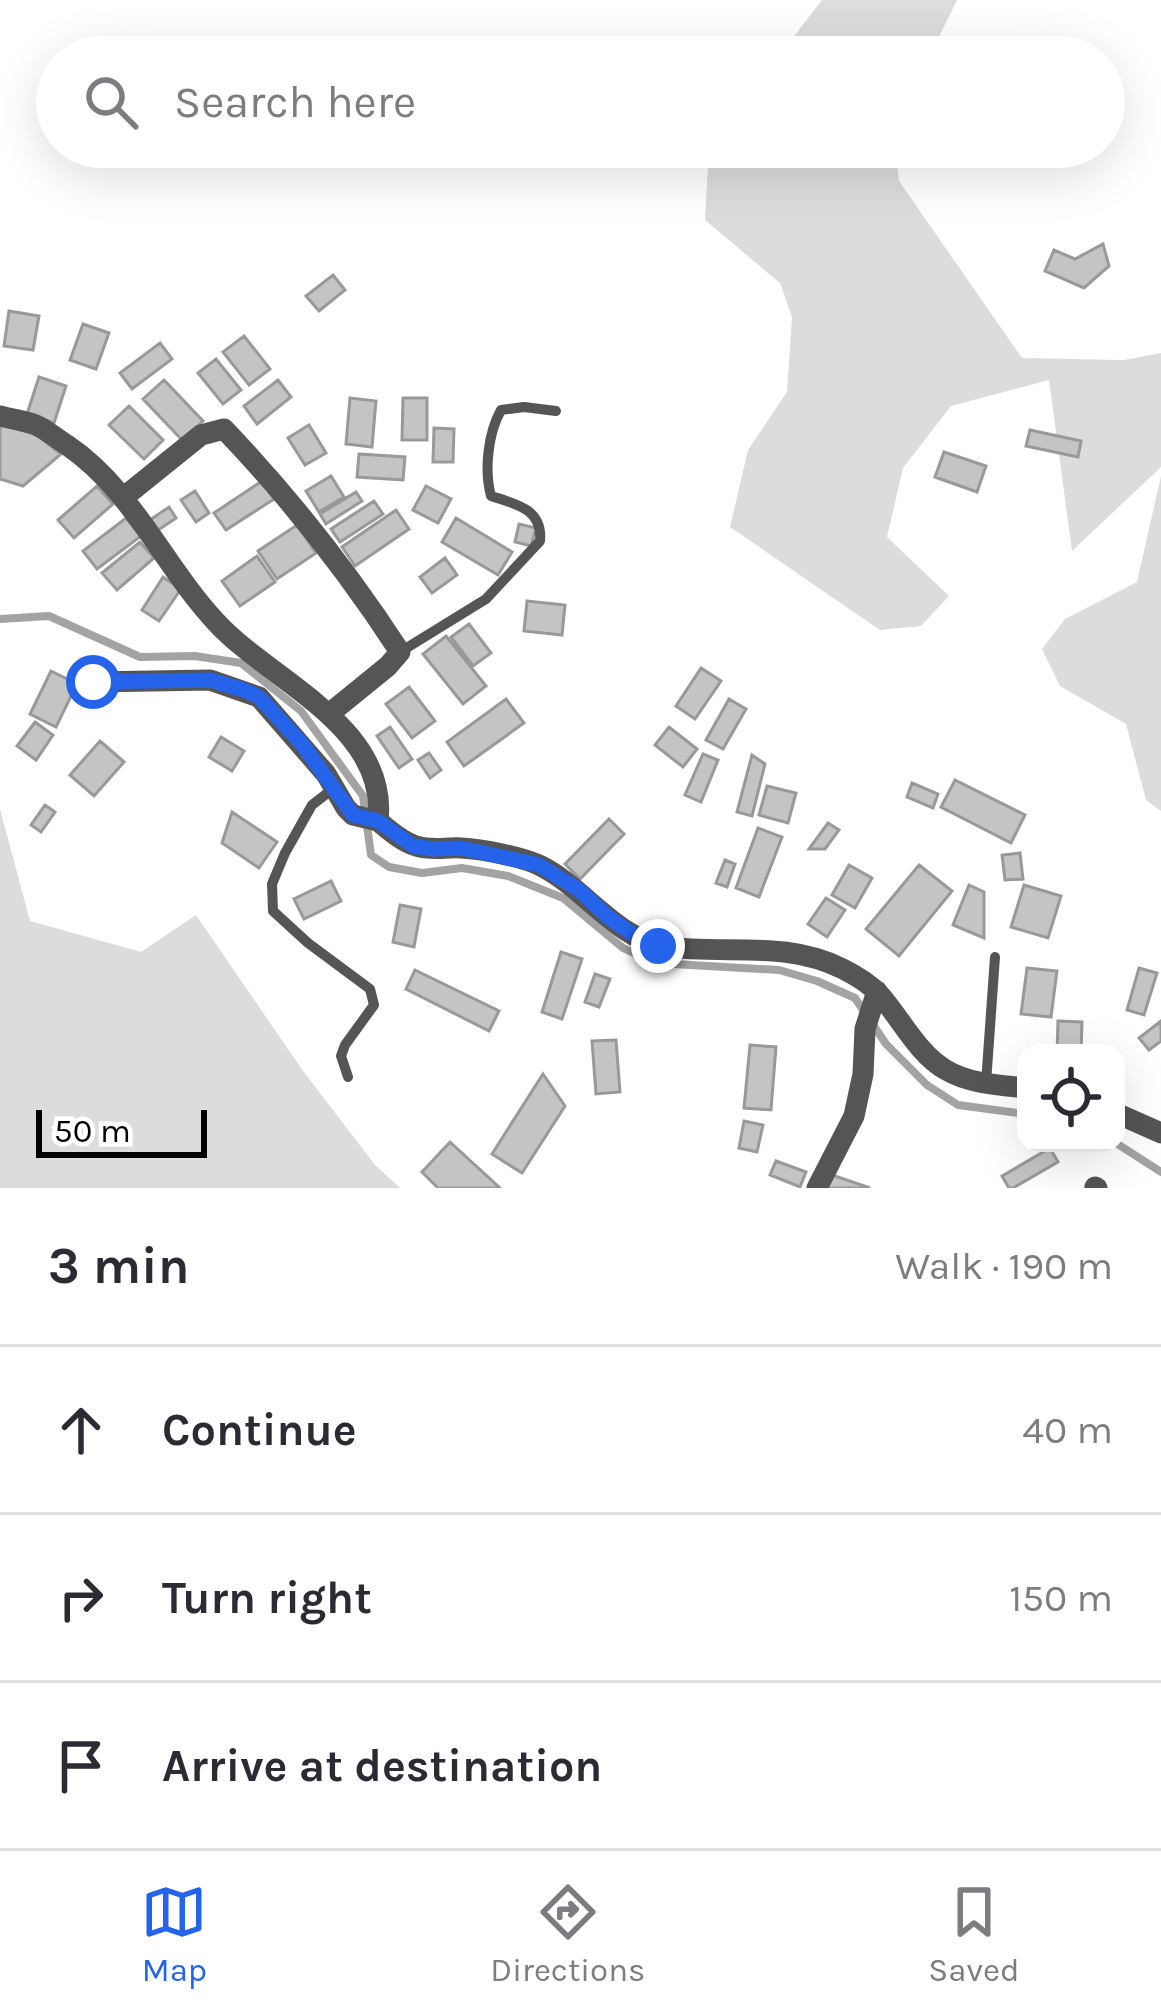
<!DOCTYPE html>
<meta charset="utf-8">
<style>
:root{--surface:#fff;--page:#f2f2f3;--text:#2b2b33;--muted:#7c7c81;--line:#e1e1e2;--accent:#2563eb}
body{margin:0;font-family:Karla,sans-serif;background:var(--page);color:var(--text)}
.controls{position:absolute;right:36px;bottom:36px;display:grid;overflow:hidden;border-radius:24px;box-shadow:0 12px 48px #0002}
.controls button{width:108px;height:108px;display:grid;place-items:center;padding:0;border:0;border-bottom:3px solid var(--line);background:var(--surface);color:var(--text);font:60px sans-serif}
.scale{position:absolute;left:36px;bottom:30px;width:171px;box-sizing:border-box;padding-left:12px;border:6px solid #000;border-top:0;font-size:33px;line-height:42px;white-space:nowrap;color:#000;-webkit-text-stroke:9px #fff;paint-order:stroke}
.stop{position:absolute;width:36px;height:36px;margin:-27px;border:9px solid #2563eb;border-radius:50%;background:#fff}
.stop.end{background:#2563eb;border-color:#fff;box-shadow:0 3px 12px #0008}
.list{margin:0;padding:0;list-style:none}
h2{display:flex;justify-content:space-between;align-items:center;height:156px;margin:0;padding:0 48px;font-size:51px}
h2 small{font-size:39px;font-weight:400;color:var(--muted)}
.list li{display:grid;grid-template-columns:78px 1fr auto;gap:36px;align-items:center;box-sizing:border-box;height:168px;padding:0 48px;border-top:3px solid var(--line)}
.list b{display:block;font-size:45px;white-space:nowrap}
.list em{font-size:39px;font-style:normal;color:var(--muted)}
.icon{flex:none;width:66px;height:66px;fill:none;stroke:currentColor;stroke-width:2;stroke-linecap:round;stroke-linejoin:round}
.map{position:relative;flex:none;width:1161px;height:1188px;overflow:hidden}
.search{position:absolute;background:var(--surface);box-shadow:0 12px 48px #0002;left:36px;right:36px;top:36px;height:132px;display:flex;align-items:center;gap:30px;box-sizing:border-box;padding:0 42px;border-radius:66px;color:var(--muted);font-size:45px}
.sheet{height:660px;background:var(--surface)}
nav{display:flex;justify-content:space-around;align-items:center;box-sizing:border-box;height:168px;border-top:3px solid var(--line);background:var(--surface);font-size:33px;color:var(--muted)}
nav a{display:grid;justify-items:center;gap:6px}
nav .on{color:var(--accent)}
.map>svg:first-child{display:block}
</style>
<div class="map">
<svg width="1161" height="1188" viewBox="0 0 1161 1188">
<rect width="100%" height="100%" fill="#fff"/>
<path fill="#dcdcdc" d="M822,0H957L929,57H778Z
M709,147H895L899,181L1022,358L1124,360L1161,353V467L1072,551L1049,380L951,406L903,468L887,537L949,596L921,626L880,630L730,527L748,450L787,392L792,317L780,283L705,220Z
M1161,476V811L1146,800L1126,724L1060,686L1042,649L1065,619L1137,582Z
M0,809L30,921L141,952L196,915L303,1071L375,1165L400,1188H0Z"/>
<g fill="none" stroke-linecap="round" stroke-linejoin="round">
<path stroke="#a3a3a3" stroke-width="8" d="M0,619L49,616L140,657L195,656L241,663L301,711L363,796L371,855L389,867L422,873L462,868L508,876L563,898L623,948L638,955L673,964L779,970L817,981L855,998L886,1044L927,1085L958,1105L1026,1114
M1116,1143L1161,1172"/>
</g>
<path fill="#c4c4c4" stroke="#999" stroke-width="3" d="M1103,244L1109,266L1084,288L1045,271L1054,250L1075,259Z
M333,275L345,290L319,311L306,296Z
M9,311L39,316L33,350L4,346Z
M83,324L109,333L96,369L70,360Z
M244,336L270,369L249,385L223,352Z
M160,343L172,359L132,389L120,373Z
M216,359L241,390L223,404L198,373Z
M39,377L66,386L54,423L27,414Z
M164,380L203,421L182,440L143,399Z
M278,380L291,397L257,424L244,406Z
M350,398L376,401L372,447L346,444Z
M403,398H427V440H402Z
M129,406L163,440L144,459L109,425Z
M0,423L37,435L61,454L23,486L0,479Z
M309,425L326,453L305,465L288,438Z
M434,428L454,429L453,462H433Z
M1030,430L1081,441L1078,457L1026,446Z
M944,452L986,466L977,492L935,477Z
M359,454L405,457L403,480L357,477Z
M331,476L344,497L319,512L306,491Z
M262,481L274,499L226,530L214,513Z
M97,486L113,504L74,538L58,520Z
M426,486L451,499L438,523L413,510Z
M195,491L209,513L196,522L181,500Z
M356,492L362,501L326,524L320,514Z
M374,501L383,514L340,542L331,529Z
M169,507L176,518L157,531L150,520Z
M396,510L409,529L355,566L342,547Z
M126,518L141,536L97,569L83,551Z
M456,518L512,552L498,575L442,542Z
M519,524L536,528L531,546L515,542Z
M297,525L316,553L277,579L258,551Z
M140,542L154,558L117,590L102,573Z
M257,556L275,582L240,606L222,581Z
M445,558L457,575L432,593L420,577Z
M163,577L181,589L159,621L142,610Z
M527,601L565,605L562,635L524,631Z
M469,624L491,653L473,666L451,637Z
M446,636L486,686L463,704L423,654Z
M701,668L721,681L695,719L676,706Z
M51,671L77,684L56,727L30,714Z
M409,687L435,721L412,738L386,704Z
M506,699L524,723L464,766L447,742Z
M729,699L746,709L723,749L706,740Z
M35,722L53,735L36,760L17,746Z
M390,727L412,759L399,768L377,736Z
M669,727L697,749L683,767L655,745Z
M221,737L244,751L232,771L209,757Z
M100,741L124,762L94,796L70,775Z
M429,753L441,770L430,778L418,760Z
M703,754L718,760L701,802L685,795Z
M752,755L765,764L752,816L737,812Z
M955,780L1025,815L1011,843L941,807Z
M912,783L938,794L933,808L907,797Z
M767,786L796,793L788,823L759,815Z
M45,805L55,812L41,832L31,825Z
M232,812L277,842L259,868L222,843Z
M609,819L624,834L580,879L565,864Z
M828,823L839,830L825,849H809Z
M758,828L782,837L759,897L736,888Z
M1020,853L1023,879L1005,880L1002,855Z
M725,860L735,864L727,887L716,883Z
M849,865L872,878L855,908L832,895Z
M919,865L952,891L899,956L866,929Z
M331,881L341,901L304,919L294,899Z
M969,885L984,892V938L953,925Z
M1024,885L1061,896L1048,938L1011,927Z
M826,898L845,910L827,937L808,924Z
M400,905L421,909L414,947L393,942Z
M561,952L582,959L562,1019L542,1012Z
M1027,968L1057,971L1051,1017L1021,1014Z
M1139,968L1157,973L1144,1015L1127,1010Z
M415,970L499,1011L489,1031L406,989Z
M595,974L610,979L599,1007L585,1002Z
M1058,1021L1082,1022L1081,1053H1057Z
M1161,1021V1041L1149,1050L1139,1038Z
M616,1040L620,1092L596,1094L592,1041Z
M750,1045L776,1047L771,1110L744,1108Z
M543,1074L565,1106L522,1173L492,1154Z
M744,1121L763,1125L757,1152L739,1148Z
M450,1142L500,1188H438L422,1172Z
M1050,1148L1058,1162L1013,1188H1009L1002,1176Z
M776,1161L806,1172L800,1187L770,1175Z
M832,1175L870,1188H827Z"/>
<g fill="none" stroke-linecap="round" stroke-linejoin="round">
<path stroke="#555" stroke-width="10" d="M400,652L486,599L540,541C543,509 516,504 491,496C484,470 488,433 501,410L524,407L556,411
M334,788L312,805L285,853L272,884L273,911L308,943L370,989L374,1005L345,1045L341,1056L348,1077
M986,1083L995,957"/>
<path stroke="#555" stroke-width="21" d="M0,416C12,419 25,421 36,425C47,430 57,439 67,445C133,490 163,565 216,622C270,681 389,726 378,821C389,830 402,842 416,846C431,851 446,847 461,848C482,849 523,857 541,866C583,887 616,938 663,946C723,956 784,939 843,969C855,975 871,985 880,995C901,1019 918,1054 946,1070C970,1084 999,1085 1026,1088
M124,497L201,435L224,429C290,498 348,572 400,652L388,666L329,714
M93,682L210,680L259,697L326,774L346,808L353,815L378,821
M1116,1113L1161,1133
M1095,1187L1097,1188
M817,1188L854,1116L863,1074L865,1029L877,991"/>
</g>
<g fill="none" stroke-linecap="round" stroke-linejoin="round">
<path stroke="#2563eb" stroke-width="15" d="M93,682L210,680L244,690L259,697L302,744L353,815L378,821L413,846L433,849L461,848L539,865L579,890L608,917L634,935L658,946"/>
</g>
</svg>
<div class="controls">
<button><svg class="icon" aria-label="locate" viewBox="0 0 24 24"><circle cx="12" cy="12" r="6"/><path d="M12 2v4M12 18v4M2 12h4M18 12h4"/></svg></button>
</div>
<div class="scale">50 m</div>
<div class="stop" style="left:93px;top:682px"></div>
<div class="stop end" style="left:658px;top:946px"></div>
<div class="search"><svg class="icon" aria-label="search" viewBox="0 0 24 24"><circle cx="10" cy="10" r="6"/><path d="M15 15l6 6"/></svg>Search here</div>
</div>
<section class="sheet">
<h2>3 min<small>Walk · 190 m</small></h2>
<ul class="list">
<li><svg class="icon" aria-label="ahead" viewBox="0 0 24 24"><path d="M12 20V5M6 11l6-6 6 6"/></svg><div><b>Continue</b></div><em>40 m</em></li>
<li><svg class="icon" aria-label="right" viewBox="0 0 24 24"><path d="M7 20v-9h11M14 6l5 5-5 5"/></svg><div><b>Turn right</b></div><em>150 m</em></li>
<li><svg class="icon" aria-label="arrive" viewBox="0 0 24 24"><path d="M6 21V4h12l-3 4 3 4H6"/></svg><div><b>Arrive at destination</b></div></li>
</ul>
</section>
<nav>
<a class="on"><svg class="icon" aria-label="map" viewBox="0 0 24 24"><path d="M3 6l6-2 6 2 6-2v14l-6 2-6-2-6 2zM9 4v14M15 6v14"/></svg>Map</a>
<a><svg class="icon" aria-label="directions" viewBox="0 0 24 24"><path d="M12 3l9 9-9 9-9-9zM9 14v-3h6M13 9l2 2-2 2"/></svg>Directions</a>
<a><svg class="icon" aria-label="saved" viewBox="0 0 24 24"><path d="M7 4h10v16l-5-4-5 4z"/></svg>Saved</a>
</nav>
